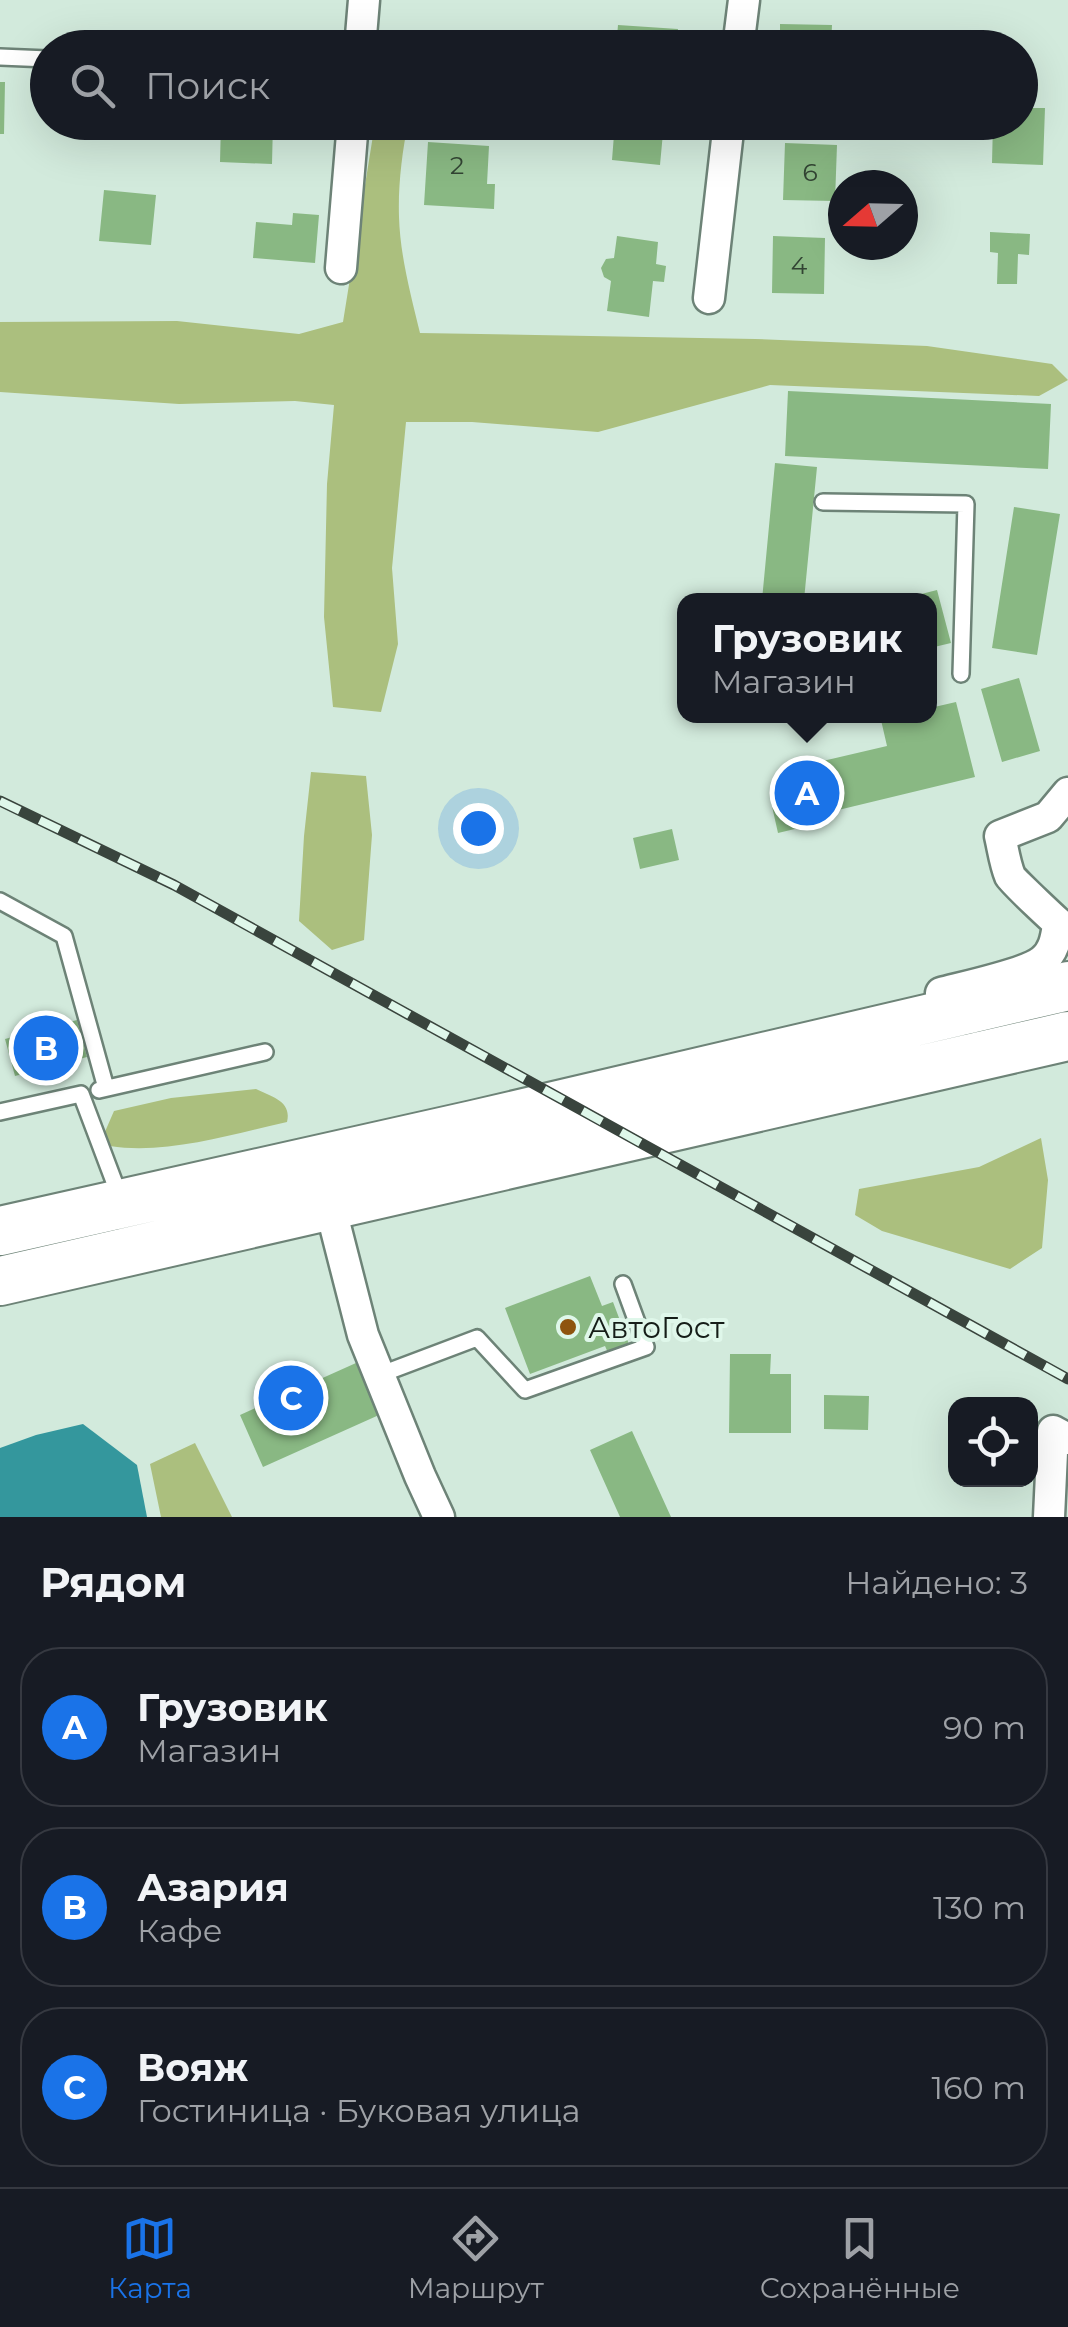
<!DOCTYPE html>
<html lang="ru">
<meta charset="utf-8">
<style>
:root{--surface:#171b24;--page:#20242c;--text:#f1f3f6;--muted:#9ea1a6;--line:#363941;--accent:#1a73e8}
body{margin:0;font-family:Montserrat,sans-serif;background:var(--page);color:var(--text)}
.controls{position:absolute;right:30px;bottom:30px;display:grid;overflow:hidden;border-radius:20px;box-shadow:0 10px 40px #0002}
.controls button{width:90px;height:90px;display:grid;place-items:center;padding:0;border:0;border-bottom:2px solid var(--line);background:var(--surface);color:var(--text);font:50px sans-serif}
.compass{position:absolute;left:828px;top:170px;width:90px;height:90px;border-radius:50%;background:var(--surface);box-shadow:0 10px 40px #0002;rotate:250deg}
.you{position:absolute;left:478px;top:828px;width:35px;height:35px;margin:-25px;border:8px solid #fff;border-radius:50%;background:#1a73e8;box-shadow:0 0 0 15px #1a73e833}
.badge{display:grid;place-items:center;width:65px;height:65px;border-radius:50%;background:var(--accent);color:#fff;font-size:32px;font-weight:700}
.pin{position:absolute;translate:-50% -50%;border:5px solid #fff;box-shadow:0 2px 10px #0006}
.popup{position:absolute;left:677px;top:593px;width:260px;height:130px;box-sizing:border-box;display:grid;place-content:center;border-radius:20px;background:var(--surface);filter:drop-shadow(0 2px 8px #0005);font-size:32px;white-space:nowrap;color:var(--muted)}
.popup b{font-size:38px;color:var(--text)}
.popup::after{content:'';position:absolute;left:50%;top:100%;margin-left:-20px;border:20px solid transparent;border-top-color:var(--surface)}
.list{margin:0;padding:0;list-style:none}
h2{display:flex;justify-content:space-between;align-items:center;height:130px;margin:0;padding:0 40px;font-size:42px}
h2 small{font-size:32px;font-weight:400;color:var(--muted)}
.list li{display:grid;grid-template-columns:65px 1fr auto;gap:30px;align-items:center;box-sizing:border-box;height:160px;margin:0 20px 20px;padding:0 20px;border:2px solid var(--line);border-radius:40px}
.list b{display:block;font-size:38px;white-space:nowrap}
.list p{margin:0;font-size:32px;white-space:nowrap;color:var(--muted)}
.list em{font-size:32px;font-style:normal;color:var(--muted)}
.icon{flex:none;width:55px;height:55px;fill:none;stroke:currentColor;stroke-width:2;stroke-linecap:round;stroke-linejoin:round}
.map{position:relative;flex:none;width:1068px;height:1517px;overflow:hidden}
.search{position:absolute;background:var(--surface);box-shadow:0 10px 40px #0002;left:30px;right:30px;top:30px;height:110px;display:flex;align-items:center;gap:25px;box-sizing:border-box;padding:0 35px;border-radius:55px;color:var(--muted);font-size:38px}
.sheet{height:670px;background:var(--surface)}
nav{display:flex;justify-content:space-around;align-items:center;box-sizing:border-box;height:140px;border-top:2px solid var(--line);background:var(--surface);font-size:28px;color:var(--muted)}
nav a{display:grid;justify-items:center;gap:5px}
nav .on{color:var(--accent)}
.map>svg:first-child{display:block}
</style>
<div class="map">
<svg width="1068" height="1517" viewBox="0 0 1068 1517">
<rect width="100%" height="100%" fill="#d2eadc"/>
<path fill="#abbf7e" d="M375,123H408C402,153 398,185 399,217C400,255 411,296 420,333L755,339L927,346L1052,364L1068,380L1039,396L770,385L598,432L472,422H406L392,568L398,644L381,712L333,707L324,617L327,484L334,405L295,401L179,404L0,392V322L177,321L299,334L343,322Z
M311,772L366,776L372,835L364,940L332,950L299,921L304,836Z
M256,1089C272,1097 292,1101 287,1122C232,1134 166,1155 110,1146L104,1134L114,1111L171,1098Z
M1041,1138L1048,1180L1042,1248L1010,1269L882,1231L855,1215L859,1189L979,1167Z
M195,1443L232,1517H161L150,1464Z"/>
<path fill="#34979d" d="M83,1424L137,1465L147,1517H0V1448L36,1435Z"/>
<path fill="#89b883" d="M780,24L832,25L831,48H780Z
M618,25L678,29L676,48H616Z
M425,41H473V48H424Z
M0,82H5L4,134H0Z
M1020,108H1045L1043,165L992,163L993,122H1020Z
M221,122H273L272,164L220,162Z
M615,122H664L660,165L612,160Z
M428,142L489,146L487,184H495L494,209L424,205Z
M785,143L837,145L835,201L783,200Z
M104,190L156,195L151,245L99,241Z
M293,213L319,215L315,263L253,258L256,222L292,225Z
M990,232L1030,234L1029,255L1018,254L1017,284H997L998,253L990,252Z
M617,236L658,242L656,264L666,266L664,282L653,281L649,317L607,311L611,281L604,277L601,268L606,259L614,258Z
M773,236L825,238L824,294L772,293Z
M788,391L1051,404L1048,469L785,456Z
M775,463L817,467L804,600H762Z
M1014,507L1060,514L1037,655L992,648Z
M937,590L951,643L930,648V600L902,599Z
M1019,678L1040,751L1002,762L981,689Z
M956,702L975,777L801,819L803,827L778,833L771,802L787,798L780,771L887,746L881,720L899,716H930V708Z
M672,829L679,860L640,869L633,838Z
M77,1020L87,1057L15,1076L5,1039Z
M590,1276L602,1306L613,1302L630,1347L609,1355L605,1346L530,1374L505,1308Z
M730,1354H771L770,1374H791V1433H729Z
M356,1363L379,1415L263,1467L240,1415Z
M824,1395L869,1396L868,1430L824,1429Z
M632,1431L671,1517H620L590,1450Z"/>
<g fill="none" stroke-linecap="round" stroke-linejoin="round">
<g stroke="#6d8377" stroke-width="20">
<path id="service" d="M0,57L48,59
M823,502L966,504L961,674
M0,901L64,936L106,1088
M99,1090L265,1052
M0,1112L81,1094L121,1200
M379,1375L477,1338L525,1390L646,1347L623,1284"/>
</g>
<g stroke="#6d8377" stroke-width="35">
<path id="minor" d="M360,48L364,0
M738,48L744,0
M341,268L353,122
M709,298L729,122
M1068,793L1048,817L1000,836C1003,849 1005,864 1010,876C1012,880 1061,927 1068,931
M941,993C964,987 1026,974 1042,961C1054,952 1056,938 1058,925
M330,1206L363,1335L420,1476L439,1517
M1049,1517L1053,1431L1068,1439"/>
</g>
<g stroke="#6d8377" stroke-width="52">
<path id="trunk" d="M0,1231L473,1125L1068,986
M0,1281L1068,1036"/>
</g>
<use href="#service" stroke="#fff" stroke-width="15"/>
<use href="#minor" stroke="#fff" stroke-width="30"/>
<use href="#trunk" stroke="#fff" stroke-width="48"/>
<g stroke="#39443d" stroke-width="11">
<path id="rail" d="M0,801L174,885L1068,1379"/>
</g>
<use href="#rail" stroke="#dff7ea" stroke-width="8" stroke-dasharray="22" stroke-linecap="butt"/>
</g>
<circle fill="#8e540f" stroke="#dff7ea" stroke-width="4" cx="568" cy="1327" r="10"/>
<g text-anchor="middle" dominant-baseline="central" stroke-width="8" stroke-linejoin="round" paint-order="stroke">
<g font-size="25" fill="#324433">
<text x="457" y="165">2</text>
<text x="810" y="172">6</text>
<text x="799" y="265">4</text>
</g>
<g font-size="30" fill="#151d18" stroke="#dff7ea" text-anchor="start">
<text x="588" y="1327">АвтоГост</text>
</g>
</g>
</svg>
<div class="controls">
<button><svg class="icon" aria-label="locate" viewBox="0 0 24 24"><circle cx="12" cy="12" r="6"/><path d="M12 2v4M12 18v4M2 12h4M18 12h4"/></svg></button>
</div>
<svg class="compass" viewBox="-18 -18 36 36"><path d="M0-13l5 13h-10z" fill="#e53935"/><path d="M0 13l5-13h-10z" fill="#9ea1a6"/></svg>
<div class="you"></div>
<div class="pin badge" style="left:807px;top:793px">A</div>
<div class="popup"><b>Грузовик</b>Магазин</div>
<div class="pin badge" style="left:46px;top:1048px">B</div>
<div class="pin badge" style="left:291px;top:1398px">C</div>
<div class="search"><svg class="icon" aria-label="search" viewBox="0 0 24 24"><circle cx="10" cy="10" r="6"/><path d="M15 15l6 6"/></svg>Поиск</div>
</div>
<section class="sheet">
<h2>Рядом<small>Найдено: 3</small></h2>
<ul class="list">
<li><span class="badge">A</span><div><b>Грузовик</b><p>Магазин</p></div><em>90 m</em></li>
<li><span class="badge">B</span><div><b>Азария</b><p>Кафе</p></div><em>130 m</em></li>
<li><span class="badge">C</span><div><b>Вояж</b><p>Гостиница · Буковая улица</p></div><em>160 m</em></li>
</ul>
</section>
<nav>
<a class="on"><svg class="icon" aria-label="map" viewBox="0 0 24 24"><path d="M3 6l6-2 6 2 6-2v14l-6 2-6-2-6 2zM9 4v14M15 6v14"/></svg>Карта</a>
<a><svg class="icon" aria-label="directions" viewBox="0 0 24 24"><path d="M12 3l9 9-9 9-9-9zM9 14v-3h6M13 9l2 2-2 2"/></svg>Маршрут</a>
<a><svg class="icon" aria-label="saved" viewBox="0 0 24 24"><path d="M7 4h10v16l-5-4-5 4z"/></svg>Сохранённые</a>
</nav>
